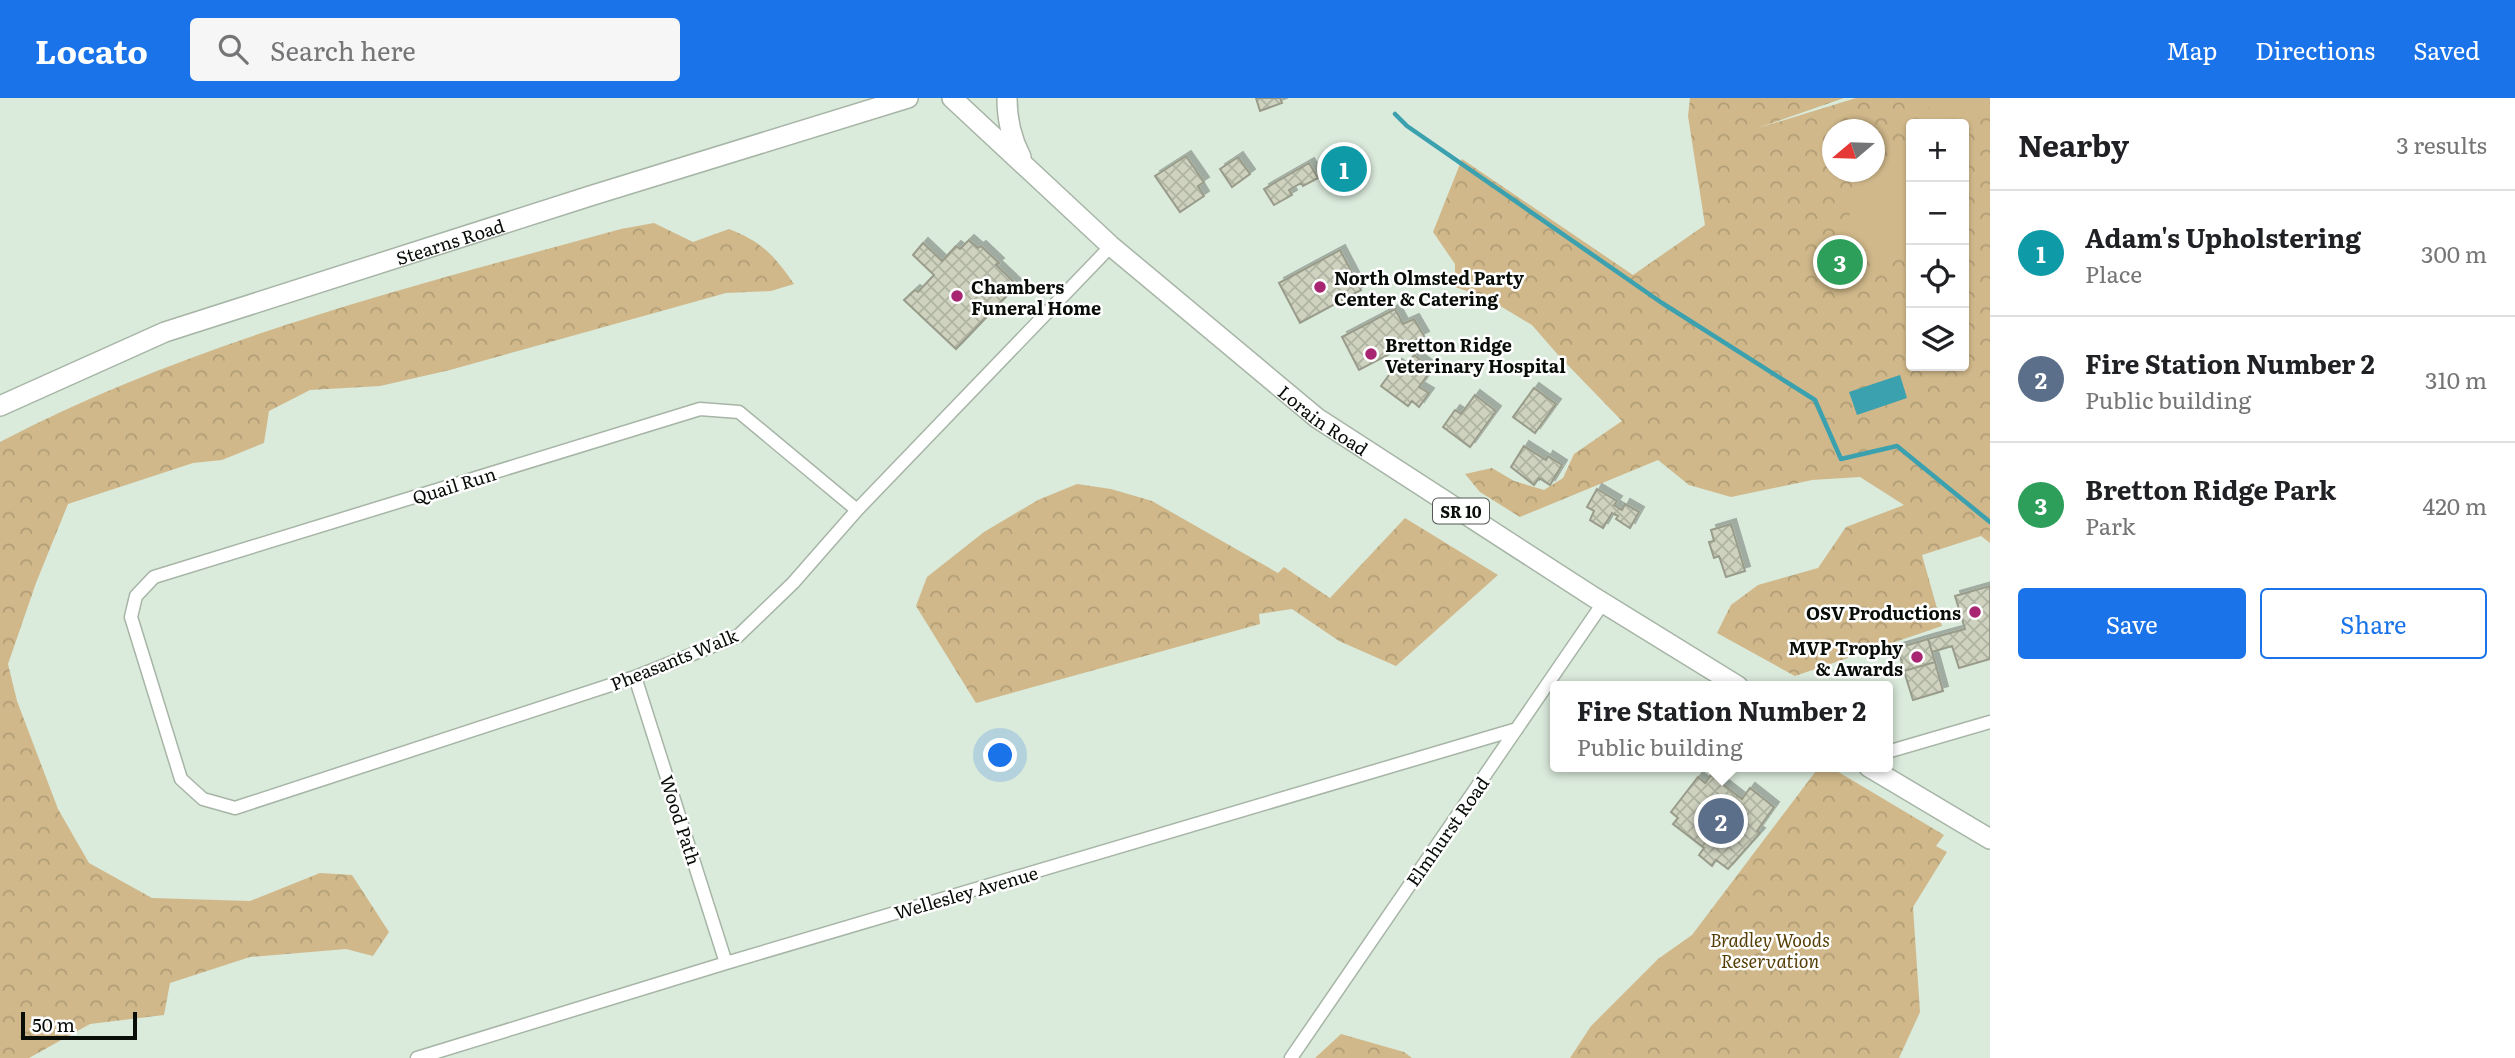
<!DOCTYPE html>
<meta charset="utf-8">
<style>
:root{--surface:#fff;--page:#f6f6f6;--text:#202124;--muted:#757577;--line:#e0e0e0;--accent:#1a73e8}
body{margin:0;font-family:Literata,serif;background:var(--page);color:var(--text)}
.controls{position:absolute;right:21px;top:21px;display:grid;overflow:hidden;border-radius:7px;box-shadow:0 2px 5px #0004}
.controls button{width:63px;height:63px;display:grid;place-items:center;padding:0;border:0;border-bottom:2px solid var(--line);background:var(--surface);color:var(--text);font:35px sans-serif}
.compass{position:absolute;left:1822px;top:21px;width:63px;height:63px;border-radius:50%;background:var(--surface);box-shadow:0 2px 5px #0004;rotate:251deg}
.scale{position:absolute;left:21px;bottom:18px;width:116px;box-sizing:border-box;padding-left:7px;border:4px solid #080d08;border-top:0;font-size:19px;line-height:24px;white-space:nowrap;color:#080d08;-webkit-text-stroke:5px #fff;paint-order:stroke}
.you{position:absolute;left:1001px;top:658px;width:24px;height:24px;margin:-18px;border:5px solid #fff;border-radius:50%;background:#1a73e8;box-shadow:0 0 0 10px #1a73e833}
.badge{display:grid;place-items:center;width:46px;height:46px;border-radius:50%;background:var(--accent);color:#fff;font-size:23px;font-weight:700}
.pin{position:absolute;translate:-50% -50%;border:4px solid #fff;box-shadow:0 2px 7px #0006}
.popup{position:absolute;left:1550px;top:583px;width:343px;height:91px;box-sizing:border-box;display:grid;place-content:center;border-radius:7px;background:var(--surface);filter:drop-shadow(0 2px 5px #0005);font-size:23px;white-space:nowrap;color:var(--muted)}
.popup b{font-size:26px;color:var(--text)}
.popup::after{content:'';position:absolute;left:50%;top:100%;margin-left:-14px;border:14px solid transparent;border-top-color:var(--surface)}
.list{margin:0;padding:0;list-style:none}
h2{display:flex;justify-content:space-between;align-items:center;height:91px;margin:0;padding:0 28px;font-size:30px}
h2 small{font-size:23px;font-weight:400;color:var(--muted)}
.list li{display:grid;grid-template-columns:46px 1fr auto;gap:21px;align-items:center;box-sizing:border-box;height:126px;padding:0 28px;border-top:2px solid var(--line)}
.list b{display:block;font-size:26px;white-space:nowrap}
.list p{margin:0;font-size:23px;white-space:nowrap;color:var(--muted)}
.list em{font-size:23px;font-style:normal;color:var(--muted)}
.actions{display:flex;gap:14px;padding:21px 28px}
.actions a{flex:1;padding:16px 0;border:2px solid var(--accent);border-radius:7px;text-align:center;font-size:24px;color:var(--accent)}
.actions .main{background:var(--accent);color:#fff}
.icon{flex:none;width:38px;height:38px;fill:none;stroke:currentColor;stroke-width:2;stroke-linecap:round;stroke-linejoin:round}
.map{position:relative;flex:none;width:1990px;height:960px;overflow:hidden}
header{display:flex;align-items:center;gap:42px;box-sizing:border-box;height:98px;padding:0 35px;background:var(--accent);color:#fff}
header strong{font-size:33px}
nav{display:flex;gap:38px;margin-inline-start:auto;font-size:24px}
.search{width:490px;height:63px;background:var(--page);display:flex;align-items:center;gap:18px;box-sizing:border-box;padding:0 24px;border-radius:7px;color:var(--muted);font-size:26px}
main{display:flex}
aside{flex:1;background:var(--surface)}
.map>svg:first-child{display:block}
</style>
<header>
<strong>Locato</strong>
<div class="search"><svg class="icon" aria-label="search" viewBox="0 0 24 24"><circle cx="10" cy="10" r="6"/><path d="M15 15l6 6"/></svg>Search here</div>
<nav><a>Map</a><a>Directions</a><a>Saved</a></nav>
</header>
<main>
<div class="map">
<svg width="1990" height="960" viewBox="0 0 1990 960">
<defs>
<pattern id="forest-crowns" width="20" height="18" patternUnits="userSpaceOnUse" patternTransform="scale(1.75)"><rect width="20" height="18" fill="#d0b88a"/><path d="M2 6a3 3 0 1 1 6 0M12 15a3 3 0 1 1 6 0" fill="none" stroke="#b19d76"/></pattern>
<pattern id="building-cross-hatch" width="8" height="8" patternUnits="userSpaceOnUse" patternTransform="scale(1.75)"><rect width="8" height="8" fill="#ced2be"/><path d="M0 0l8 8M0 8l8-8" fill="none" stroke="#afb3a2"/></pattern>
<filter id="shadow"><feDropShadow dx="5" dy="-5" stdDeviation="0" flood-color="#0004"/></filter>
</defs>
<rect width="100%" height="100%" fill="#daeadb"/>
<path fill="url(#forest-crowns)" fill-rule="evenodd" d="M1690,0H1844L1758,30L1856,0H1990V445L1981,438L1922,457L1942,528L1795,578L1717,535L1731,507L1758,487L1818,470L1846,429L1904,407L1860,379L1812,382L1731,399L1689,387L1658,362L1520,419L1480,394L1465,376L1492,370L1514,383L1544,392L1563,380L1574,356L1622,323L1559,258L1532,227L1487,200L1455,189V166L1433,134L1462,61L1633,177L1705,127L1688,18ZM1911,26H1964V268H1911ZM1832,32H1874V74H1832Z
M654,125L693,144L729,131C762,144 774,157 794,186L771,193L726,195L450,272L380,288L310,292L269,313L264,345L222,362L193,365L68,406L36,485L8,566L17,603L58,711L89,765L152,800L250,803L320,775L352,777L389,834L373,858L346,851L250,859L170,885L164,917L90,926L29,960H0V344C195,242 410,189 621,131Z
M1077,386L1111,391L1152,403L1278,475L1284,469L1330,500L1405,420L1498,477L1396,568L1339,543L1292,511L1259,516L1260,526L976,605L916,508L927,479L984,434L1038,402Z
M1819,669H1830L1944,737L1936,748L1947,754L1913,809L1920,914L1899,960H1570L1591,928L1658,861L1692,837Z
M1341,936L1404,954L1412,960H1315Z"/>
<path fill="#d0b88a" d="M1925,0H1989L1990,9L1934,26Z
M1911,61V147L1877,161L1853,143C1841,85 1858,76 1911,61Z"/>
<path fill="#3ba1af" d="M1900,277L1907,300L1857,317L1849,294Z"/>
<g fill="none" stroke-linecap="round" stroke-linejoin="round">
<path stroke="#3ba1af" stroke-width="4.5" d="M1395,16L1407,28L1662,205L1815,302L1841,361L1897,348L1990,424"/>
</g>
<path fill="url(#building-cross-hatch)" stroke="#999c8a" stroke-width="2" filter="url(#shadow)" d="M1256,0H1280L1282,5L1260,13Z
M1352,57L1360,72L1336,86L1328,71Z
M1186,58L1204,84L1198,88L1204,98L1180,114L1155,78Z
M1238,59L1250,76L1232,89L1220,71Z
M1309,65L1318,80L1303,88L1301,85L1289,92L1292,97L1274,107L1264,91Z
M969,142L978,150L981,148L999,165L996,167L1017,187L956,251L904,202L915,192L918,194L934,177L913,157L923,145L942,163L956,148L960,151Z
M1340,152L1361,192L1300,225L1279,185Z
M1395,211L1403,226L1414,221L1424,238L1359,272L1342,239Z
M1414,257L1432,271L1419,289L1429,295L1419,309L1412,303L1408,308L1381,288L1397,266L1404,271Z
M1534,290L1556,306L1535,335L1513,319Z
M1475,297L1496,313L1470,349L1443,329L1455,312L1461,316Z
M1524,348L1546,362L1548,358L1562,367L1550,387L1539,380L1534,387L1511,369Z
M1597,391L1617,403L1614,407L1622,412L1625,406L1639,414L1630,430L1616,421L1618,418L1612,415L1603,430L1590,422L1594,413L1587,409Z
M1731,426L1745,473L1726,479L1719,458L1714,460L1709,444L1714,443L1711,432Z
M1990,488V561L1959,570L1952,548L1932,554L1928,541L1965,531L1955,498Z
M1928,541L1935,564L1904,573L1898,550Z
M1935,564L1943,593L1913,602L1904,573Z
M1711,677L1742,701L1750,690L1774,709L1757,733L1760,735L1728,771L1716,762L1712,768L1699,757L1704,750L1673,726L1678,720L1671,714L1698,679L1705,685Z"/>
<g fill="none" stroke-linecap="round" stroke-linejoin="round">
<g stroke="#a7b5a7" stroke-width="15">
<path id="street" d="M857,412L739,314L700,311L154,479L136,498L131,519L181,681L203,701L235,710L635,579L738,538L793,485L857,412L1111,148
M635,579L726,865
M1887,654L1990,624
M417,960L726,865L1517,631
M1291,960L1603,505"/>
</g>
<g stroke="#a7b5a7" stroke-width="22">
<g id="primary">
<path id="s1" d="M952,0L1111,148L1317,320L1592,498L1738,588"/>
<path d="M1007,0C1007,22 1011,40 1021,59"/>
<path id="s2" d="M0,308L165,234L590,98L908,0"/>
<path d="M1869,669L1990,741"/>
</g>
</g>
<use href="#street" stroke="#fff" stroke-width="12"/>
<use href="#primary" stroke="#fff" stroke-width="19"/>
</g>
<g fill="#a82572" stroke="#fff" stroke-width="2.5">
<circle cx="1320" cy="189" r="7"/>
<circle cx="957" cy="198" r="7"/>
<circle cx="1371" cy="256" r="7"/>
<circle cx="1975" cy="514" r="7"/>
<circle cx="1917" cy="559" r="7"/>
</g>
<g text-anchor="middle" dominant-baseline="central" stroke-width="5" stroke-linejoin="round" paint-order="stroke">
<rect fill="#fff" stroke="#525652" stroke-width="2" x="1433" y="400.5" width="56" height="25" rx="5"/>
<g font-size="16" font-weight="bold" fill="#080d08">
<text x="1461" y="413">SR 10</text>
</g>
<g font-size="18" fill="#080d08" stroke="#fff">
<text stroke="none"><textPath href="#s2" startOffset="480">Stearns Road</textPath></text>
<text stroke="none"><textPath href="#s1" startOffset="492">Lorain Road</textPath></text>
<text transform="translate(454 387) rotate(-17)">Quail Run</text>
<text transform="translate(674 561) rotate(-22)">Pheasants Walk</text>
<text transform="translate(681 722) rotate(72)">Wood Path</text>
<text transform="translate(1447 733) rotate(-55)">Elmhurst Road</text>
<text transform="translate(966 794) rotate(-16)">Wellesley Avenue</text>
</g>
<g font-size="18" font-weight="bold" fill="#080d08" stroke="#fff" text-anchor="start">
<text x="1334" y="179">North Olmsted Party<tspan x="1334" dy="21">Center &amp; Catering</tspan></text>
<text x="971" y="188">Chambers<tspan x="971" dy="21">Funeral Home</tspan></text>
<text x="1385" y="246">Bretton Ridge<tspan x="1385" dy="21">Veterinary Hospital</tspan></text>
<text x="1961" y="514" text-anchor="end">OSV Productions</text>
<text x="1903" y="549" text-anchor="end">MVP Trophy<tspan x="1903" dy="21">&amp; Awards</tspan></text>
</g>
<g font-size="18" font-style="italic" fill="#563f07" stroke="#fff">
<text x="1770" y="841">Bradley Woods<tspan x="1770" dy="21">Reservation</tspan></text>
</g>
</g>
</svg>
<div class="controls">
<button>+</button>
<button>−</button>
<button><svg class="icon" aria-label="locate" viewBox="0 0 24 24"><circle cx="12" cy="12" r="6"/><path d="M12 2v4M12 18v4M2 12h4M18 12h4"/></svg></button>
<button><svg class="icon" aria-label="layers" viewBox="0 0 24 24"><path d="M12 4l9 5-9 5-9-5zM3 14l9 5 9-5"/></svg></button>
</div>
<svg class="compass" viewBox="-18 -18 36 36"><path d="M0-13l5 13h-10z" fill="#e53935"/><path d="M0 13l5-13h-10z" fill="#757577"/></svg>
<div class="scale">50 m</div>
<div class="you"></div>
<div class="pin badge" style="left:1344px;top:71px;background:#0f9aa8">1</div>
<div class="pin badge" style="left:1721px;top:723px;background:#5c6f8a">2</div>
<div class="popup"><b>Fire Station Number 2</b>Public building</div>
<div class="pin badge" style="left:1840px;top:164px;background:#2e9e5b">3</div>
</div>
<aside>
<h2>Nearby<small>3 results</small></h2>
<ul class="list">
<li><span class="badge" style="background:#0f9aa8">1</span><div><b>Adam's Upholstering</b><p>Place</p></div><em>300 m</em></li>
<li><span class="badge" style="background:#5c6f8a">2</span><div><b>Fire Station Number 2</b><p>Public building</p></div><em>310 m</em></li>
<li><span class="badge" style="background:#2e9e5b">3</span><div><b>Bretton Ridge Park</b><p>Park</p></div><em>420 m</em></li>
</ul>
<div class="actions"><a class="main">Save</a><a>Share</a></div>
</aside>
</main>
